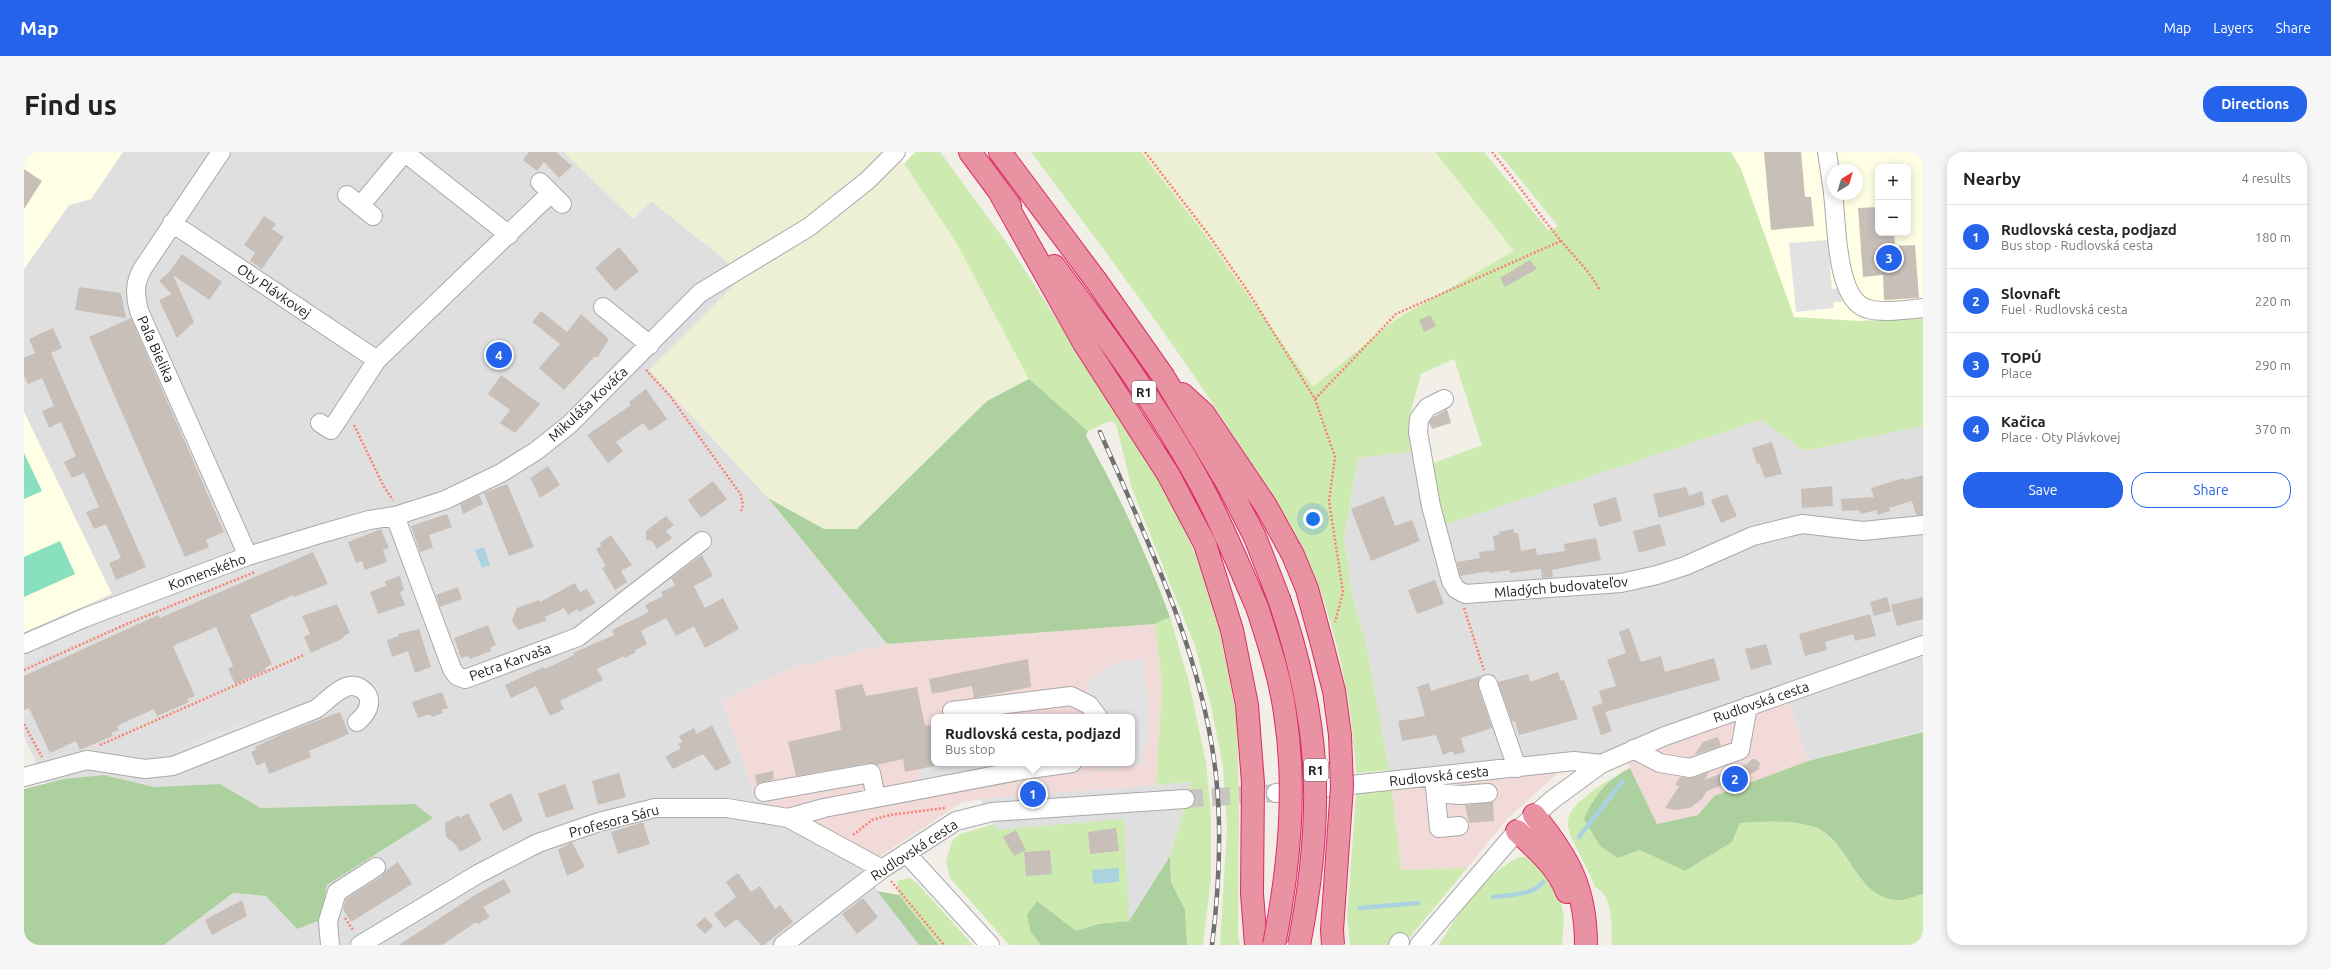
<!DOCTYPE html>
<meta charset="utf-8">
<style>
:root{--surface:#fff;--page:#f6f6f6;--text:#222;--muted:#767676;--line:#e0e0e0;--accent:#2563eb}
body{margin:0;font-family:Ubuntu,sans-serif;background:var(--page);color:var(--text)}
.controls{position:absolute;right:12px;top:12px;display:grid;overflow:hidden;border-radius:8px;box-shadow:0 2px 10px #0003}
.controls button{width:36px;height:36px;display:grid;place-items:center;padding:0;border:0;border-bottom:1px solid var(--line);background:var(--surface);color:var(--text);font:20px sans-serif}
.compass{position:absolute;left:1803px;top:12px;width:36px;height:36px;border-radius:50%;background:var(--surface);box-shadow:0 2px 10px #0003;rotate:38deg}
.you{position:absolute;left:1289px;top:367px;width:14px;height:14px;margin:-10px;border:3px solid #fff;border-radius:50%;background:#1a73e8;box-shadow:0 0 0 6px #1a73e833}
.badge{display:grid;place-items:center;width:26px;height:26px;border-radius:50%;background:var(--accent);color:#fff;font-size:13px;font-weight:700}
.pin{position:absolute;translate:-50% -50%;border:2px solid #fff;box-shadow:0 1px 4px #0006}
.popup{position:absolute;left:907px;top:562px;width:204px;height:52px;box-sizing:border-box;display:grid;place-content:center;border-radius:8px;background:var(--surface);filter:drop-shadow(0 1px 3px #0005);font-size:13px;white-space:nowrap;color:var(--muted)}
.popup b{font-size:15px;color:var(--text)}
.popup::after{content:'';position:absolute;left:50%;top:100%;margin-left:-8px;border:8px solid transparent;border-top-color:var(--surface)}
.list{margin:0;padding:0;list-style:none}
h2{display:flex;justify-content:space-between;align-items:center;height:52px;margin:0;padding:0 16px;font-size:17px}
h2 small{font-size:13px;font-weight:400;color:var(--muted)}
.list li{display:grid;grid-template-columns:26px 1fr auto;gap:12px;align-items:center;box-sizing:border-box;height:64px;padding:0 16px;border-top:1px solid var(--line)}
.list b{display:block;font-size:15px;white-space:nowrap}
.list p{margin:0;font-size:13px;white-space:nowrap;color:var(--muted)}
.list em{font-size:13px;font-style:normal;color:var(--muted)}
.actions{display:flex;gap:8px;padding:12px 16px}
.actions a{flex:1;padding:9px 0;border:1px solid var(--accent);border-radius:16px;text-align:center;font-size:14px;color:var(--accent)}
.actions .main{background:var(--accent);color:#fff}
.map{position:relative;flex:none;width:1899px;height:793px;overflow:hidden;border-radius:16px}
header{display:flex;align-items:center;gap:24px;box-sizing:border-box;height:56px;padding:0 20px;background:var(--accent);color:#fff}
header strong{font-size:19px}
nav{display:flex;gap:22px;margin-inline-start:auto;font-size:14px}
.intro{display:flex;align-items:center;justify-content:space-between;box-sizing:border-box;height:96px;padding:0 24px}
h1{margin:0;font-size:28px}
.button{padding:10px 18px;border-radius:16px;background:var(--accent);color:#fff;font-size:14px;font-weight:700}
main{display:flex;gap:24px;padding:0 24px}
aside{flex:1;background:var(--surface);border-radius:16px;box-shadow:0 2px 10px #0003}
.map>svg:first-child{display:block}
</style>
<header>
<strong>Map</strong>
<nav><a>Map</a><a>Layers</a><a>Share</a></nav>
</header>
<div class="intro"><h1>Find us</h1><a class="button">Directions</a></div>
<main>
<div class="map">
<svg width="1899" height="793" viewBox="0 0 1899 793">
<rect width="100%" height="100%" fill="#f2efe9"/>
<path fill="#e0dfdf" d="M99,0H540L609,67L627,49L720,123L625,218L744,346L863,492L768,516L698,548L732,646L837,717L895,793H140L209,741L242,744L273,777L303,733L409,666L391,652L237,656L196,632L130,635L80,623L21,631L0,584V480L87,442L0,260V117L45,53L67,47Z
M1737,268L1780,299L1899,274V579L1784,609L1765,550L1600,603L1368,637L1342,492L1328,442L1320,385L1334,306L1391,299L1419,373Z
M1168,630L1146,704L1105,769L973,678L956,647Z"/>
<path fill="#f2dad9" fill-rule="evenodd" d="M1131,472L1138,534L1132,633L956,647L937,651L837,717L732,646L698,548L768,516L863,492ZM910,565H1108V611H910Z
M1765,550L1784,609L1690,644L1674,663L1633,672L1600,603Z
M1536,619L1485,665L1443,716L1377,718L1368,637Z"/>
<path fill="#ffffe5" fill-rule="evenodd" d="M0,0H99L67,47L45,53L0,117Z
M1707,0H1899V166L1834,169L1770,165L1717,17ZM1854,15H1884V81H1854ZM1809,18H1833V42H1809Z
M0,260L88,442L0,480Z"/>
<path fill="#eef0d5" d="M540,0H872L933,92L1005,227L963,249L833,377H800L744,346L625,218L720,123L627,49L609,67Z
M1117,0H1411L1490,99L1371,168L1289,236L1179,80Z"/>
<path fill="#cdebb0" d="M891,0H916L988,98L1104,278L1144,342L1172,403L1197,484L1213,568L1215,663L1214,781L1216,793H1196L1203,677L1199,615L1187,554L1171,494L1108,337L1092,272L1086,269L1064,279L1005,227L933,92L880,11Z
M1007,0H1117L1179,80L1289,235L1371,168L1490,99L1411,0H1460L1525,79L1534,74L1474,0H1707L1717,17L1770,165L1834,169L1899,166V274L1780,299L1737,268L1419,373L1404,313L1458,293L1430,207L1397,222L1385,266L1391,299L1334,306L1320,385L1328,442L1342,492L1365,618L1332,621C1328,551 1314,481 1287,415C1269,370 1239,330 1213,289C1149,189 1078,95 1007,0Z
M1146,465L1165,530L1182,610L1187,665V727L1179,793H1163L1161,758L1147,730L1146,704L1168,630L1132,633L1138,534L1131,472Z
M1589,625L1568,650L1594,706L1616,698L1661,719L1708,690L1716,671C1740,670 1766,667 1789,675C1826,688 1830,744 1872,748C1880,749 1891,744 1899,742V793H1588C1587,776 1590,744 1571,735C1546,672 1518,671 1589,625Z
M1368,637L1377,718L1443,716L1382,790L1369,793H1326L1323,764L1332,642Z
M1100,667L1105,769L1074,772L1052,779L1007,781L1017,793H985L926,726L922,710L928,689L936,682L970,672L973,678Z
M1495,705H1505L1513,709L1536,745L1540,766L1538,793H1415C1435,760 1460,723 1495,705Z
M885,726L892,730L949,793H915L875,743L873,729Z"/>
<path fill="#add19e" d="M1005,227L1064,279L1062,284C1095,343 1123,402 1146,465L1131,472L863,492L744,346L800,377H833L963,249Z
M1899,580V742C1891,744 1880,749 1872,748C1830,744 1826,688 1790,675C1766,667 1740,670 1716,671L1708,690L1661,719L1616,698L1594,706L1576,694L1560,667C1571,642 1583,628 1606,616L1633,672L1674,663L1690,644L1784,609Z
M80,623L130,635L196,632L237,656L391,652L409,666L303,733L297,768L273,777L242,744L209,741L140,793H0V637L40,627Z
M1146,704L1147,730L1161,758L1163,793H1017L1007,781L1003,763L1013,749L1052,779L1074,772L1105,769Z
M853,739L875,743L915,793H895Z"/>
<path fill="#88e0be" d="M0,301L18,339L0,347Z
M36,389L51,422L0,445V405Z"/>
<path fill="#e2e2e2" d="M1804,88L1808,137L1815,136L1818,150H1809L1810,156L1772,160L1765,91Z
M243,404L246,410L216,424L213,416Z
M207,417L211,426L33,499L29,490Z
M19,494L23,503L0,513V502Z
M1119,506L1124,543V593L1118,603L1120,612L1075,619L1074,611H1108V565H1081L1073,550L1062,542L1064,529L1089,512Z
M224,566L228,576L163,603L159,593Z
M926,611H954L955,618L896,629L894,617Z"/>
<path fill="#aad3df" d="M460,395L466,413L458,416L451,398Z
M1095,716V730L1069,732L1068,718Z"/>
<path fill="#fff" d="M872,0H891L880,11Z"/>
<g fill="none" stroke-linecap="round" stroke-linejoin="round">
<path stroke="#aad3df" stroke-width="4.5" d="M1555,685L1598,630
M1469,745C1486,742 1508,744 1519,730
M1336,756L1394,751"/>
</g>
<path fill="#c7bfb8" d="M505,0H532L548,14L535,26L520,10L513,19L499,8Z
M1740,0H1777L1781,45H1787L1790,74L1747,78Z
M0,17L18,29L0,57Z
M1854,55V81H1870L1871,94L1891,93L1895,146L1860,148L1859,123L1839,125L1834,56Z
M240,64L252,72L248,77L260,85L238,117L226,109L231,101L220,93Z
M595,95L615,119L591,139L571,116Z
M158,102L198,130L185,148L149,123L170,170L153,186L135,148L148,142L135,129L146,119Z
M1506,108L1513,117L1481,135L1476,126Z
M55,135L97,141L102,166L51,158Z
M517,159L543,180L557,162L585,187L574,205H570L540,238L515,216L536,192L508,170Z
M1406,163L1412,174L1400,180L1395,168Z
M107,166L200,380L182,388L185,395L161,405L65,185Z
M29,176L38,196L27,201L122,415L92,428L85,411L97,406L82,372L70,377L62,360L75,355L60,321L48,326L40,310L52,304L37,270L25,276L18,259L30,254L18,226L4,232L0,224V206L11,201L5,187Z
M477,223L516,252L491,281L476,271L486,258L464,242Z
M622,237L643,267L626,279L619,271L592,290L599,299L584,311L563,283L607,253L605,250Z
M1423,257L1427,271L1408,277L1405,270L1408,266Z
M1748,290L1758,322L1741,326L1735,311L1733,312L1728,296Z
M524,314L536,333L516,346L506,326Z
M1899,323V363H1892L1888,349L1865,356L1866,359L1853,363V358L1836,362L1835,358L1818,359L1817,347L1850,345L1847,336L1880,326L1881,328Z
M689,329L703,347L677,366L664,348Z
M483,332L510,395L485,404L460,341Z
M1808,334L1809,354L1778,356L1777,337Z
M1662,335L1665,344L1678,339L1681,353L1635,366L1629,342Z
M1703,342L1713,364L1697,371L1687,348Z
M455,343L459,352L439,362L436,352Z
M1360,344L1371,374L1388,368L1396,389L1347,409L1327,357Z
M1592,345L1598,369L1575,375L1569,352Z
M423,362L428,375L405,383L409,396L396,400L387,374Z
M642,364L650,373L642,379L648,386L633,397L628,389L622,388V379Z
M1636,372L1642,393L1615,401L1609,379Z
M357,377L365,396L359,398L363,410L341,418L338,409L332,411L324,390Z
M1490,377V381H1494L1497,399L1512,396L1513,403L1541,399L1540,392L1572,386L1577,408L1528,418L1529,425L1518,426L1517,417L1486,421V418L1465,421V419L1436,424L1433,410L1456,406L1455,400L1471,398L1469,384L1476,382L1475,380Z
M587,383L608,413L597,419L603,430L591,438L578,416L582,414L572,397L577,394L576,391Z
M289,400L304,432L270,445L269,443L226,463L248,512L241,516L242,518L211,532L204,517L209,514L192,475L149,494L171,544L163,547L165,550L133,564L130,557L93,574L95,578L87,581L89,584L56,598L52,589L26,601L5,556L0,558V524L134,463L136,466Z
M678,403L689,424L670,434L681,456L699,446L715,477L681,496L670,474L652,484L642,466L617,479L623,492L611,498L612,500L601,506L600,504L573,517L579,528L536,549L540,557L526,564L512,534L487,546L481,533L520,515L521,517L550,503L549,501L590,483L588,478L625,460L621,453L639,444L637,440L651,433L647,426Z
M376,424L380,438L376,440L381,453L354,462L346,440L362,434L361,429Z
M1411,428L1420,452L1393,462L1384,438Z
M551,431L556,440L563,437L571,451L555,460L553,457L544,463L540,456L521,465L522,469L494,478L490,472L488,468L493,456L515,448L516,450Z
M434,435L438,447L416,455L412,443Z
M1863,445L1867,459L1850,464L1846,450Z
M1899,445V467L1873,474L1867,453Z
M313,452L326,481L319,484L320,486L287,501L280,485L286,482L278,464Z
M1846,462L1852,484L1831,489L1829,482L1801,490L1803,498L1781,504L1775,482Z
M464,473L472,493L466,496L467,499L446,507L444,504L437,506L430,486Z
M1605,476L1617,510L1637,504L1641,520L1690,506L1696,528L1581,560L1588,579L1577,583L1568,555L1578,551L1580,557L1575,539L1592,534L1583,508L1602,501L1595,480Z
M395,477L407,515L391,521L384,499L368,505L363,488L375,484L374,482Z
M1742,492L1748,512L1727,518L1721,497Z
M1004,507L1007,535L950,546L948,534L908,542L905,527Z
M1534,520L1537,529L1540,528L1554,567L1495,583L1491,569L1488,570L1474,530L1504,522L1506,530Z
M1456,524L1454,535L1468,576L1437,586L1441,600L1430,603L1429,599L1419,603L1412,583L1378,589L1374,569L1401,564L1393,535L1405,531L1407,539Z
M838,532L842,544L893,535L901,574L910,573V614L881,620L879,607L853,613L845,611L772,624L764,590L817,578L811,538Z
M418,540L424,556L418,558L419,561L408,565L406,562L394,566L388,550Z
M316,560L325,582L285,599L287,605L245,622L241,610L233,614L227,600L232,598L231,595L260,581Z
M688,573L707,611L692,619L679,602L649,617L641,605L657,596L654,592L658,590L655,584L670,576L673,582Z
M1694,585L1697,594L1670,603L1679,590Z
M1728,607H1731L1736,611L1735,617L1731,620L1683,639L1678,647L1666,656L1650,658L1641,656L1655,634L1651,633L1656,625L1669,626L1685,620L1680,628L1723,612Z
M749,619L750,627L733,633L731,623Z
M595,621L602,645L574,653L568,629Z
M541,632L550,657L522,666L514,642Z
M487,641L499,669L479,679L465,652Z
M1469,650L1470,669L1445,671L1441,653Z
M444,661L458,688L436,700L431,692L422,685L421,671L435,663L436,666Z
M619,670L626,692L594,702L587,680Z
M1092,676L1095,699L1066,702L1064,680Z
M992,678L1002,698L990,704L979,685Z
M548,690L561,715L543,724L534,698Z
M1026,698L1028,722L1002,724L1000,700Z
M374,710L388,732L327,770L319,757L322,747L358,724L362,718Z
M714,721L727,740L736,734L751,757L756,753L769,770L740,793H737L713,767L701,776L690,762L712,745L702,730Z
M480,727L487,740L459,755L466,765L454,772L452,770L418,793H375L451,743Z
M839,746L854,765L833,782L818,762Z
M218,748L223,764L188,783L181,768Z
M681,765L689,774L681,782L672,773Z"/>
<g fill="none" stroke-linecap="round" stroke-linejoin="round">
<path stroke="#c8c6c1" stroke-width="18" stroke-dasharray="18 9" stroke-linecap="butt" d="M1161,647L1252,641"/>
<g stroke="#a9a9a9" stroke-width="20">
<path id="minor" d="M197,0L119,116C110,131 111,142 115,159L224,404
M380,0L485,83
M1803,0L1809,40
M516,30L538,52
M1809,42C1813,69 1811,149 1844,157C1858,161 1884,158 1899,156
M323,43L349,64
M336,54L381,0
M148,71L353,208
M579,155L626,193
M1420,247L1404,255L1400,260L1395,267L1394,280L1407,354L1427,429L1432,437L1441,442L1597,431L1633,423L1661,414L1729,384L1778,372L1839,379L1899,373
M296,271L307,278L353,208L527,41
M371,364L428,517L433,524L441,527L554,485L678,389
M0,492L60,466L224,404L296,382L345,368L371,364L421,348L477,321L512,299L546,272L676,141L785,75L844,28L872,0
M1464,532L1493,616
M928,559L1047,544L1065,553L1074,565
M1609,597L1636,611L1666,616L1716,598L1724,554
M0,625L63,608L121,617L149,614L292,557C302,550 311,539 322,535C333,531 347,540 345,552C344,560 338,566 333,570
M1410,625L1415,676L1435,674
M740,640L847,621L852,646
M1252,641L1550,609L1577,612
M1412,641L1436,643L1464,641
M764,666L800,656L999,618L1048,611
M882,701L966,793
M306,793L304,769L313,740L352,715
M336,793L454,722L514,691L575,670L631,656H703L764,666L858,717
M759,793L858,717L932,669L968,660L1161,647
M1374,793L1376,790
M1395,793L1493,679L1528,648L1577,612L1641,584L1899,493"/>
</g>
<g stroke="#dc2a67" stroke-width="24">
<path id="highway" d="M946,0L986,54
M976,0L1073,130L1139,224L1202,329L1231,385L1255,447
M977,43L1060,191L1144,322L1181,392L1208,478L1223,553L1229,631L1228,742L1232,793
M1030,114C1083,184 1135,256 1177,333C1198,372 1215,414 1233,455
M1158,242L1180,262L1242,354L1269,403L1283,437L1298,492L1310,539L1316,583
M1510,663C1545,706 1562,737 1562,793
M1493,679C1513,698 1533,714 1543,740"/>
</g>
<path stroke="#fa8072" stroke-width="2.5" stroke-dasharray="2 2" stroke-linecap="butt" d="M1121,0L1184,82L1225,141L1291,247L1311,305L1305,349L1319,440L1311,470
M1468,0C1492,29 1513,60 1537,89C1551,106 1566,119 1576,139
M622,218L646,244L717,343L719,353L717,359
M1291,247L1372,162L1537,89
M330,273L360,335L369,348
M1440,456L1460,518
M0,518L105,471L231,420
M0,572L18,605
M76,593L280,503
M829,683L848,668L866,663L921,656
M867,729L920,793
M321,766L329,778"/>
<use href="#minor" stroke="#fff" stroke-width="18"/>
<use href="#highway" stroke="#e892a2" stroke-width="22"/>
<g stroke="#707070" stroke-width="4.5">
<path id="rail" d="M1076,280C1124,390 1179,503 1192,624C1198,680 1195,737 1188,793"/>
</g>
<use href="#rail" stroke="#fff" stroke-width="3" stroke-dasharray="9" stroke-linecap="butt"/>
<g stroke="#dc2a67" stroke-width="24" stroke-linecap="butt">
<path id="highway-bridge" d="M1255,447C1298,572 1300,665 1275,793
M1233,455C1244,489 1256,525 1261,561C1273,638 1265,716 1250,793
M1309,793L1308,778L1318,634L1316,583"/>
</g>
<use href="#highway-bridge" stroke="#e892a2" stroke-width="22"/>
</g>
<g text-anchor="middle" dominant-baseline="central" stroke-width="3" stroke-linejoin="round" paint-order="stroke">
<g fill="#fff" stroke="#646464" stroke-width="1">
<rect x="1108" y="229" width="24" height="22" rx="3"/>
<rect x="1280" y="607" width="24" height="22" rx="3"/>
</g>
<g font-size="13" font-weight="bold" fill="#222">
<text x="1120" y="240">R1</text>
<text x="1292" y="618">R1</text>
</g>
<g font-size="14" fill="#222" stroke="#fff">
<text transform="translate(250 139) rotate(34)">Oty Plávkovej</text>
<text transform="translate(132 197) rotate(66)">Paľa Bielika</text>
<text transform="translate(564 252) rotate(-43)">Mikuláša Kováča</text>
<text transform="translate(183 420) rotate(-20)">Komenského</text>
<text transform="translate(1537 435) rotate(-5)">Mladých budovateľov</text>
<text transform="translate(486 510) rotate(-20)">Petra Karvaša</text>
<text transform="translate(1737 550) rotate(-19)">Rudlovská cesta</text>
<text transform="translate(1415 624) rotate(-6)">Rudlovská cesta</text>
<text transform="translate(590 669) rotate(-15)">Profesora Sáru</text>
<text transform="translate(890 698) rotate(-33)">Rudlovská cesta</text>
</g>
</g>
</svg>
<div class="controls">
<button>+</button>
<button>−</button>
</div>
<svg class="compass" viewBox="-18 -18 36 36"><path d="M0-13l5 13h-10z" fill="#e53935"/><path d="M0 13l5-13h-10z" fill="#767676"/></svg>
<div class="you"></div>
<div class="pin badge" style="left:1009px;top:642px">1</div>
<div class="popup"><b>Rudlovská cesta, podjazd</b>Bus stop</div>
<div class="pin badge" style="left:1711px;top:627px">2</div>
<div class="pin badge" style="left:1865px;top:106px">3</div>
<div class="pin badge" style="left:475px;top:203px">4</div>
</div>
<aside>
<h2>Nearby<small>4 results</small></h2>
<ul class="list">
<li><span class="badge">1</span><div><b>Rudlovská cesta, podjazd</b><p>Bus stop · Rudlovská cesta</p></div><em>180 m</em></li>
<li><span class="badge">2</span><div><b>Slovnaft</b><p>Fuel · Rudlovská cesta</p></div><em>220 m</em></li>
<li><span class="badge">3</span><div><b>TOPÚ</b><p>Place</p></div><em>290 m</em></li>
<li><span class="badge">4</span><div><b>Kačica</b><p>Place · Oty Plávkovej</p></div><em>370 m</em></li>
</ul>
<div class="actions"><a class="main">Save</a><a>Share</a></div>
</aside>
</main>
